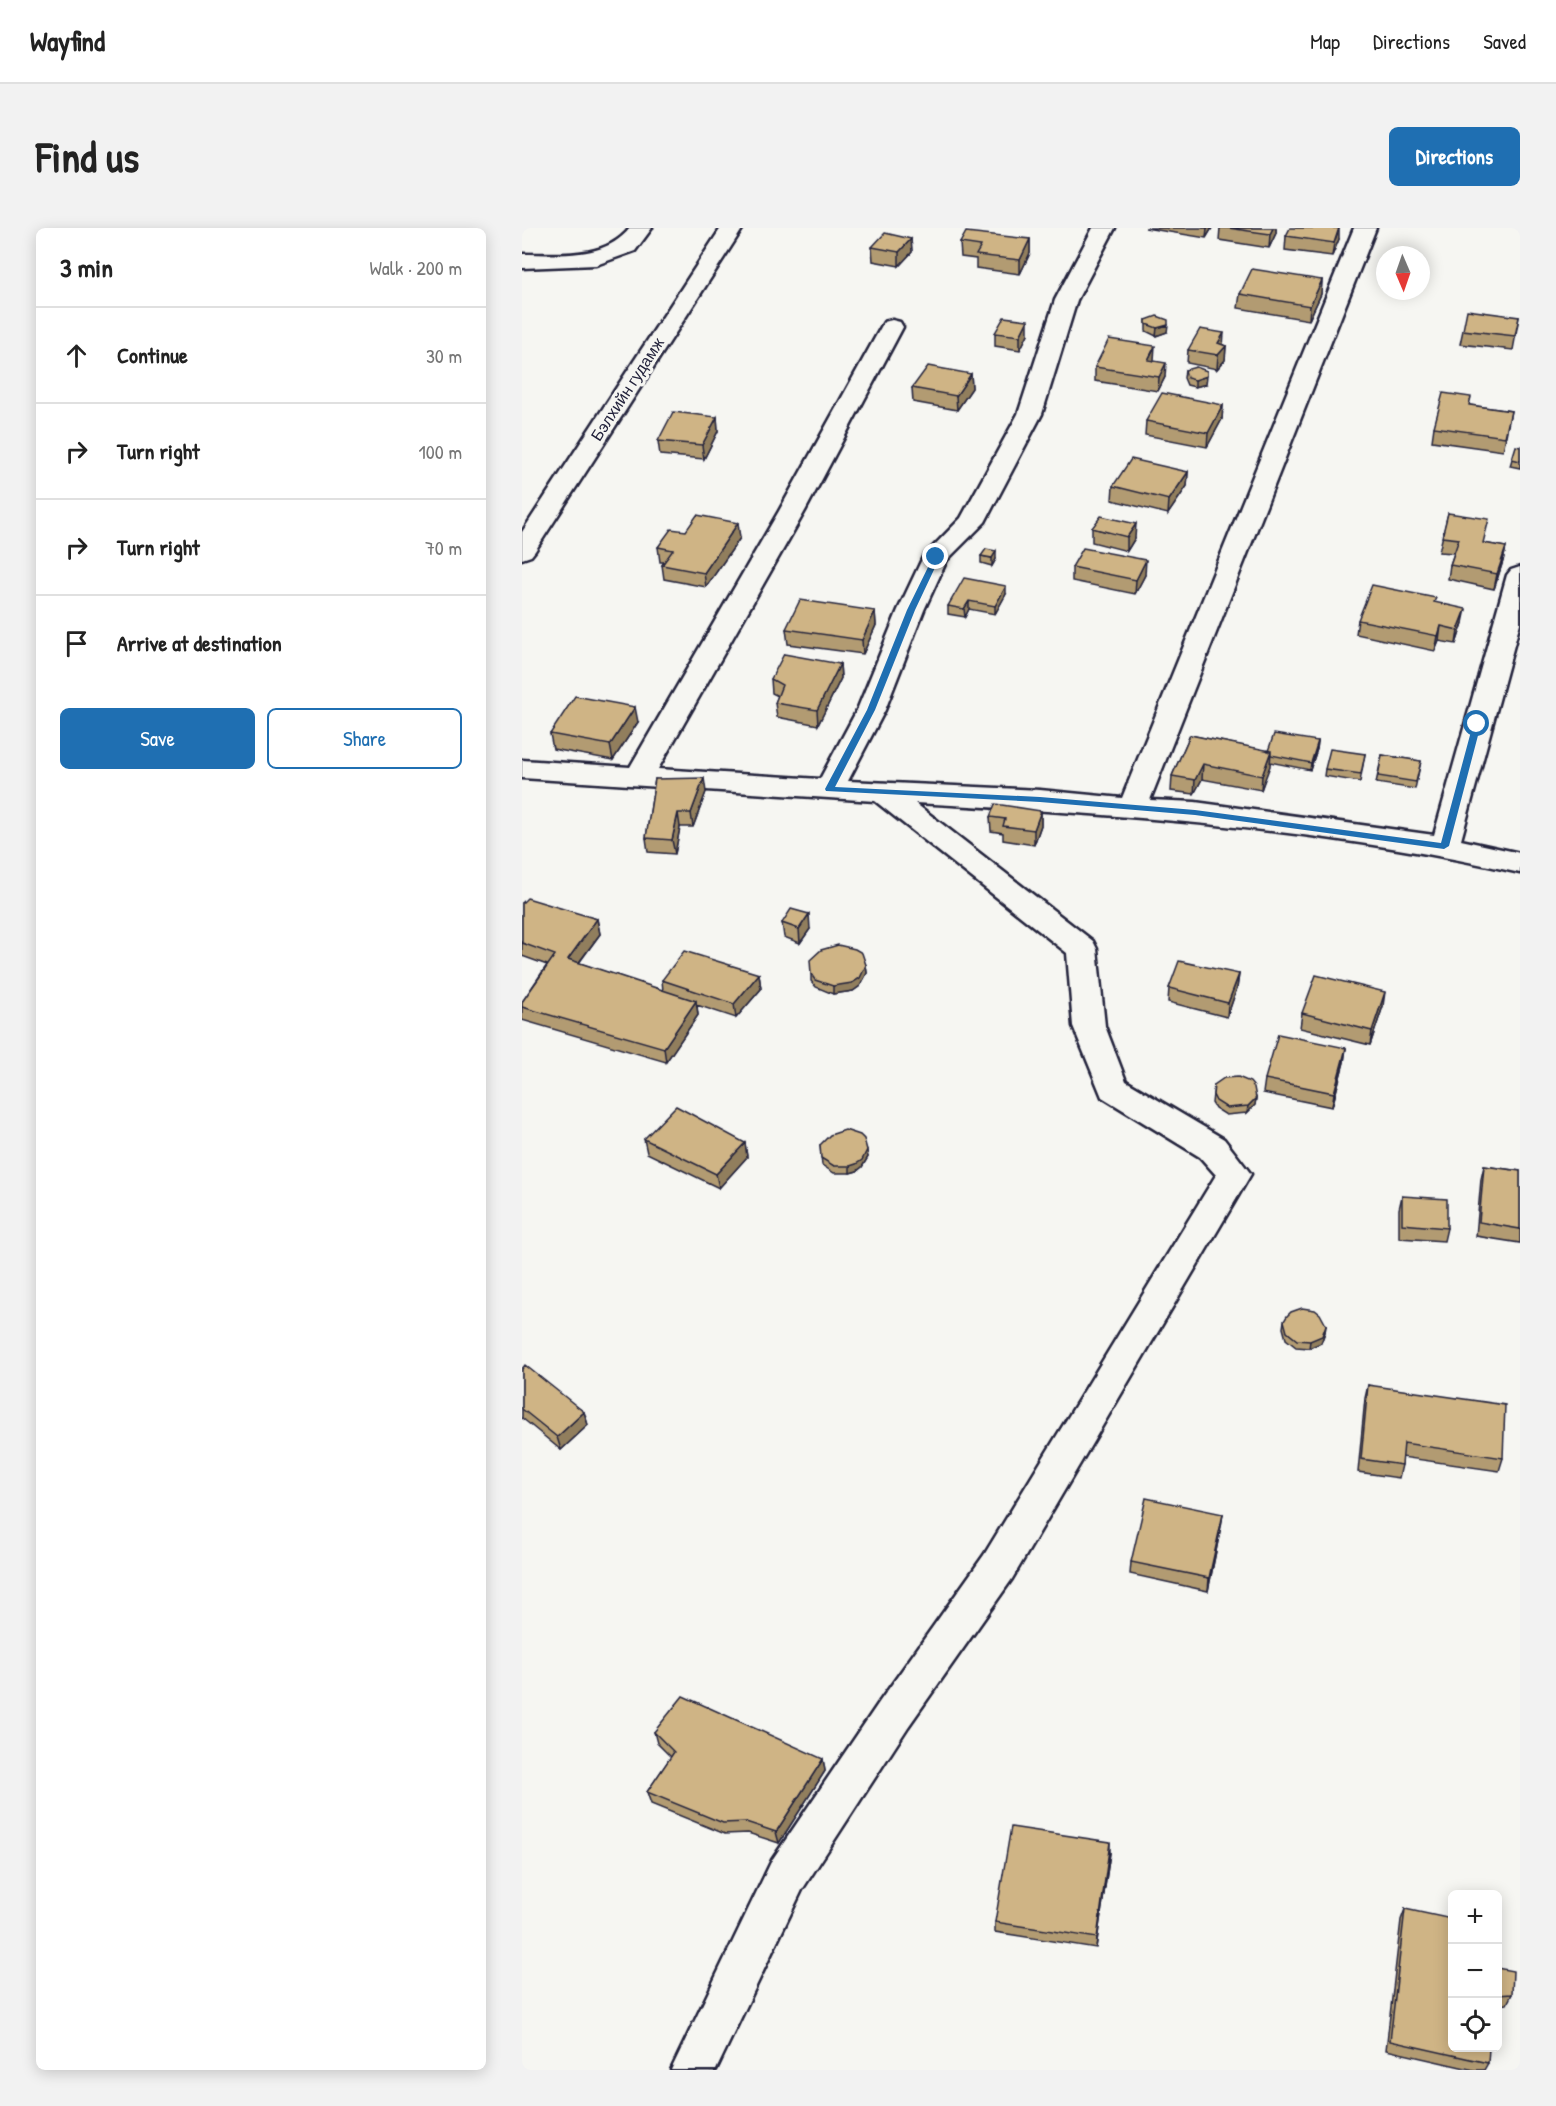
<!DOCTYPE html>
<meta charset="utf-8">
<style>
:root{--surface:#fff;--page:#f2f2f2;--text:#222;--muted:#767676;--line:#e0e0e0;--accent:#1f6fb2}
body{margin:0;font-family:"Patrick Hand",sans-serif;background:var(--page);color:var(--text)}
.controls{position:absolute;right:18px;bottom:18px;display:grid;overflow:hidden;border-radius:9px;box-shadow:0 3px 15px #0003}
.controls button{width:54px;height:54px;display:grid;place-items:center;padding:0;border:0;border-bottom:2px solid var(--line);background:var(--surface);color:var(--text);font:30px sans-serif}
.compass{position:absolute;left:854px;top:18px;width:54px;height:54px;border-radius:50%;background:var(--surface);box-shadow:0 3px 15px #0003;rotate:178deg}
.stop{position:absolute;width:18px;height:18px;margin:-14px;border:4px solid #1f6fb2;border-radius:50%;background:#fff}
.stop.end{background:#1f6fb2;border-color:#fff;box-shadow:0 2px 6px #0008}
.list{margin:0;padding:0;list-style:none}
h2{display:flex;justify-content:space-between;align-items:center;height:78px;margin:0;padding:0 24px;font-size:26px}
h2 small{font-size:20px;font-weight:400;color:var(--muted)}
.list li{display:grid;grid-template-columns:39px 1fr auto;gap:18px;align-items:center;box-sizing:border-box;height:96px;padding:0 24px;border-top:2px solid var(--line)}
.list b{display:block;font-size:22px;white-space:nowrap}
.list em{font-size:20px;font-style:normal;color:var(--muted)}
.actions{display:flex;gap:12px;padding:18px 24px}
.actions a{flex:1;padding:14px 0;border:2px solid var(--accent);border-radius:9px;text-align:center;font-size:21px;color:var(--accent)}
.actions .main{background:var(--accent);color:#fff}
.icon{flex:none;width:33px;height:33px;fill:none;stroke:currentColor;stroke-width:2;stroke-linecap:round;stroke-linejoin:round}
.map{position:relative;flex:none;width:998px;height:1842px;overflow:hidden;border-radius:9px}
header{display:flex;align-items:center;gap:36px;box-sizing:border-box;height:84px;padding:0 30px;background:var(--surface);border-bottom:2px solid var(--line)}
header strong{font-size:28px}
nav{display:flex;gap:33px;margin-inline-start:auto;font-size:21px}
.intro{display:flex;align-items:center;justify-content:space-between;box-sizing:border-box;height:144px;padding:0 36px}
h1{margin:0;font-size:42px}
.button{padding:15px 27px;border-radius:9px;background:var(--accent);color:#fff;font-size:21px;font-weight:700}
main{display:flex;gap:36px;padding:0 36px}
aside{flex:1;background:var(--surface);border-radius:9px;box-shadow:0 3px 15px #0003}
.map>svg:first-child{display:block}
</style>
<header>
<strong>Wayfind</strong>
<nav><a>Map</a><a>Directions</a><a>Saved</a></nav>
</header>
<div class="intro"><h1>Find us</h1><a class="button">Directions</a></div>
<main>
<aside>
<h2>3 min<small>Walk · 200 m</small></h2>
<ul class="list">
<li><svg class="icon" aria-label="ahead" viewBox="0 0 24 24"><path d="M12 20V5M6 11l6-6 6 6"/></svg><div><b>Continue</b></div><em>30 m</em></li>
<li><svg class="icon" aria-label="right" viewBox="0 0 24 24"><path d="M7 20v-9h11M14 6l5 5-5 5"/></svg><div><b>Turn right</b></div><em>100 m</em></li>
<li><svg class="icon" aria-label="right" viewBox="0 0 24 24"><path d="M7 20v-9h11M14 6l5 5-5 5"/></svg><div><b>Turn right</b></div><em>70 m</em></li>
<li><svg class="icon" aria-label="arrive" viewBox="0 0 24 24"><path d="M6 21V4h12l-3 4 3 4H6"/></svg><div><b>Arrive at destination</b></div></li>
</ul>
<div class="actions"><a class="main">Save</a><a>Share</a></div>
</aside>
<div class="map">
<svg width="998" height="1842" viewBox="0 0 998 1842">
<rect width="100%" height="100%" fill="#f6f6f2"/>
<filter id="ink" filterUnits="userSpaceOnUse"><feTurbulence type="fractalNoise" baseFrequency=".0167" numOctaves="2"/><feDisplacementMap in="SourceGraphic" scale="12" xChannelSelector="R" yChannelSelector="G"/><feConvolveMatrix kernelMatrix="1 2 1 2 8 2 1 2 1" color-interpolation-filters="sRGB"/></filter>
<g filter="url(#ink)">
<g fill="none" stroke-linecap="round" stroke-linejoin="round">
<g stroke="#22223b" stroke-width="5">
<path id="street" d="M108,0H130L113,23L74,37L0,40V26C37,26 83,32 108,0Z
M571,0H593L555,72L520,186L463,294L425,332L402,382L363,482L326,553L518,562L600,570L832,0H854L628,572L673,574L912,607L985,347L989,342L998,339V395L939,612L998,625V645C800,600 595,586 393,575L571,713L575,721L583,798L604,853L702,911L729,946L490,1351L386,1499L280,1662L194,1842H149L250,1632L358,1473L462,1327L694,947L678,929L580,869L551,798L545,725L353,573L0,550V532L108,539L257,283L359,99L362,94L370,92L378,94L381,99L283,283L136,541L298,551L335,482L376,382L401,329L439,290L496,186L533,72Z"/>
</g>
<g stroke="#22223b" stroke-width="5">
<path id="secondary" d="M199,0H221L13,323L9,328L0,331V304Z"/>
</g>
<use href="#street" fill="#f6f6f2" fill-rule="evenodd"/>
<use href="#secondary" fill="#f6f6f2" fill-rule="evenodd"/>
</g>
<path fill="#b29b72" stroke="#22223b" stroke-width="1.5" d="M623,0H690L684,10Z
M698,0H754V5L747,20L697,12Z
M764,8L817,11L810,28L763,22Z
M389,11L390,24L377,38L351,33L350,19Z
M508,11V25L498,46L454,40V31L439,29L438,15Z
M800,52L799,66L787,92L716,80L718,66Z
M997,89L991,122L938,116L941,102Z
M624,92L645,104L634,108L624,103Z
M473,105L506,106L498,122L473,118Z
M701,117L704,118L703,132L695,141L665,135L666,122Z
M632,132V133L643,149L636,163L573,153V139Z
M663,142L684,156L673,159L665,157L662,150Z
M449,146L450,160L435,182L391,174L390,160Z
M701,177L700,191L685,219L623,207L624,193Z
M948,177L989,183L981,223L910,213L912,199Z
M195,189L196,203L182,231L138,227L136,213Z
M998,219V240L988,238L990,231Z
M666,244L665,258L646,286L590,272L591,258Z
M926,285L962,315L984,319L981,333L972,361L926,351L928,337L932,325L917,324Z
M570,300L613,310L605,323L570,314Z
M164,303L218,310L184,359L142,351L140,337L142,334H138L136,319Z
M459,328L474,331L470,338L459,335Z
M550,339L623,347L613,366L550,353Z
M484,366L473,386L447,381L443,389L426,386V378Z
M913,375L941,395L934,416L917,413L913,423L834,406L836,392Z
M353,383L354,397L341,426L266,416L264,401Z
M318,436L319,450L296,497L255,489L253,475L256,468L250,465L249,451Z
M116,494L91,532L31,521L28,506Z
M668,507L746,523L796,513L795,521L788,542L748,534L739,562L680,551L672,566L649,563L650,548Z
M843,526L838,554L802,548L803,541Z
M860,527L899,533L893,561L854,555Z
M133,551L184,564L171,599H158L153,626L126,624L124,610Z
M519,583V597L512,617L481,612V605L469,603L468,589Z
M0,675L75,691L78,706L57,735L141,763L140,752L237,746L239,761L214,790L175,777L176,787L144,834L0,792V774L25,737L0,728Z
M260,695L288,701L278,715L262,709Z
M344,737L345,745L338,758L331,763L311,766L294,759L289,753V746Z
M717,746L715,760L705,789L646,774L647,760Z
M861,778L848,817L778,800L780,785Z
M824,820L822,834L810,879L741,865L743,851Z
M692,857L734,870L733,877L725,885L704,887L693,880L690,875Z
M122,911L223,915L225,929L197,960L125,925Z
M298,917L346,929L340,939L335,943L328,945H312L300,937Z
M962,938L998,943V1015L954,1008L959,951Z
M880,968L925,1000L922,1013L877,1010V981Z
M762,1093L804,1097L803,1104L799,1115L787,1120L774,1119L764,1111L761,1100Z
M0,1141L62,1184L66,1197L39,1222L0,1190Z
M846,1157L981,1230L977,1243L880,1229V1237L877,1250L836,1244L843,1170Z
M701,1286L699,1298L686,1363L608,1346L609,1334Z
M132,1504L301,1531L303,1543L257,1615L226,1605L203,1606L129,1576L125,1564L149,1529L135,1515Z
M588,1625L574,1720L473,1704V1694Z
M883,1681L966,1835L962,1842H952L864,1822L879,1692Z
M975,1740L990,1766L985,1776L975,1777Z"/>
<path fill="#917e5d" stroke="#22223b" stroke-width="1.5" d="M685,0H690L684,10Z
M751,0H754V5L747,20L748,6Z
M817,0V11L810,28L812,15Z
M389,11L390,24L377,38V24Z
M508,11V25L498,46V32Z
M800,52L799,66L787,92L788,78Z
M506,92V106L498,122V108Z
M646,97L645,104L634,108L635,100Z
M702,105L701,119L696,115Z
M633,118L632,132L625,146L626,132Z
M704,118L703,132L695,141L696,127Z
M644,135L643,149L636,163L637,149Z
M449,146L450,160L435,182L434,168Z
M685,148L684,156L673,159V152Z
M701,177L700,191L685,219L686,205Z
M195,189L196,203L182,231L180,217Z
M666,244L665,258L646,286L647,272Z
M216,295L218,310L184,359L182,345Z
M614,296L613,310L605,323V309Z
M984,319L981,333L972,361L975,346Z
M474,323V331L470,338V330Z
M624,332L623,347L613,366L614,352Z
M484,358V366L473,386V378Z
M447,373V381L443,389L442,381Z
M944,381L941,395L934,416L936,402Z
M353,383L354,397L341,426L340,412Z
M919,398L917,413L913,423L916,408Z
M318,436L319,450L296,497L295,482Z
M113,479L116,494L91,532L88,517Z
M796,513L795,521L788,542L789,535Z
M749,523L748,538L739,562L740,548Z
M681,536L680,551L672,566L673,552Z
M182,550L184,564L171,599L169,585Z
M519,583V597L512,617V602Z
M156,585L158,599L153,626L150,612Z
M287,686L288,701L278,715L277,701Z
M75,691L78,706L49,745L46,731Z
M344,737L345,745L338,758L331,763L311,766V758Z
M237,746L239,761L214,790L212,776Z
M717,746L715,760L705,789L706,775Z
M863,764L861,778L848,817L850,803Z
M174,773L176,787L144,834L142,820Z
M824,820L822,834L810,879L812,865Z
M734,870L733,877L725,885L726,878Z
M223,915L225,929L197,960L194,946Z
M345,922L346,929L340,939L335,943L328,945V938Z
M804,1097L803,1104L799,1115L787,1120L788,1113Z
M62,1184L66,1197L39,1222L35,1209Z
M701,1286L699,1298L686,1363L687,1350Z
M301,1531L303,1543L257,1615L254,1604Z
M588,1614V1625L574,1720L575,1710Z"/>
<path fill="#cfb485" stroke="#22223b" stroke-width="1.5" d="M706,0H751L748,6Z
M768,0H817L812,15L764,8Z
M444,4L508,11L498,32L454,27L459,18L438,15Z
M363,5L389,11L377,24L350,19Z
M730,41L800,52L788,78L718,66Z
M945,82L997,89L993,108L941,102Z
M635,88L646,92V97L635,100L624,96V92Z
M482,89L506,92L498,108L473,105Z
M678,101L702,105L696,115L704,118L696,127L666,122Z
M587,111L633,118L626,132L644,135L637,149L573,139Z
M406,138L449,146L434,168L390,160Z
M674,139L685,143V148L673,152L665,150L663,142Z
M640,165L701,177L686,205L624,193Z
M921,165L949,169L947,177L989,183L983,209L912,199Z
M151,184L195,189L180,217L136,213Z
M994,218L998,219V233L990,231Z
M609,231L666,244L647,272L591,258Z
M926,285L967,291L961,315L984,319L975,346L928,337L937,311L920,309Z
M175,287L216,295L182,345L140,337L151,322L136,319L149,301L164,303Z
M579,288L614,296L605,309L570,300Z
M561,320L624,332L614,352L550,339Z
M464,321L474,323L470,330L459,328Z
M442,350L484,358L473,378L447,373L442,381L426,378Z
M850,357L914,370L912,374L944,381L936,402L919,398L916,408L836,392Z
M278,372L353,383L340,412L264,401Z
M262,426L318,436L295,482L253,475L260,457L249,451Z
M53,468L113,479L88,517L28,506Z
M752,506L796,513L789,535L749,527V523H746Z
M668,507L749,523L740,548L681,536L673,552L650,548Z
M808,521L843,526L839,546L803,541Z
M860,527L899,533L894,554L856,548Z
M182,550L169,585H156L150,612L124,610L133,551Z
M473,576L519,583L512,602L481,598L483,591L468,589Z
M5,670L75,691L46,731L174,773L142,820L0,779V774L33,727L0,715V675Z
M269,681L287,686L277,701L260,695Z
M316,717L333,721L340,725L344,737L338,750L330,755L311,758L293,752L289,746L288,732L299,722Z
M162,723L237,746L212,776L140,752Z
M657,733L717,746L706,775L647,760Z
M794,747L863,764L850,803L780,785Z
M756,806L824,820L812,865L743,851Z
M716,849L728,854L732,859L734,870L726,878L705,880L694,873L691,867L692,857L702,850Z
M154,878L223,915L194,946L122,911Z
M323,902L338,907L342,911L345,922L340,932L334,936L328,938H312L299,930L298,917L308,907Z
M962,938L998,943V1001L957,994Z
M880,968L925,971V1000L880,996Z
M780,1080L793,1082L798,1086L804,1097L800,1108L788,1113L775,1112L765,1104L762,1093L765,1088L769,1084Z
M3,1137L62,1184L35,1209L0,1181V1141Z
M846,1157L983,1177L981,1230L882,1215L880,1237L839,1231Z
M624,1270L701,1286L687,1350L609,1334Z
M161,1468L301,1531L254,1604L224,1594L201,1595L125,1564L152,1524L132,1504Z
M489,1599L588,1614L575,1710L473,1694Z
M883,1681L930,1691V1820H967L966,1835L868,1813Z
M975,1740L991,1743L990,1766L975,1767Z"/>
</g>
<path fill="#1f6fb2" d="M414,327L418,329L393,382L353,482L313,559L518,569L673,582L919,615L951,496L955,494L959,496L927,618L922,621L673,587L518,574L304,563L303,561L345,482L385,382L411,329Z"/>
<g text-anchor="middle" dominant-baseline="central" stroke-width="6" stroke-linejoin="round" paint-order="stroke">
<g font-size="16" fill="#22223b" stroke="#f6f6f2">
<text transform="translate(105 161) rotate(-57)">Бэлхийн гудамж</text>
</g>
</g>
</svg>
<div class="controls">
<button>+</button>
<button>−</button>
<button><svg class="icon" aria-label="locate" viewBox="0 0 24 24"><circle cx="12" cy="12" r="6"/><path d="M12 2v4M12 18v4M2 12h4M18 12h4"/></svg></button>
</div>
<svg class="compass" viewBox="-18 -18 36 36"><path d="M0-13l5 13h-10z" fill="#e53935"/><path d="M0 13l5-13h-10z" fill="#767676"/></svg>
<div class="stop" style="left:955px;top:496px"></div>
<div class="stop end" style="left:414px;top:329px"></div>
</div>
</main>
